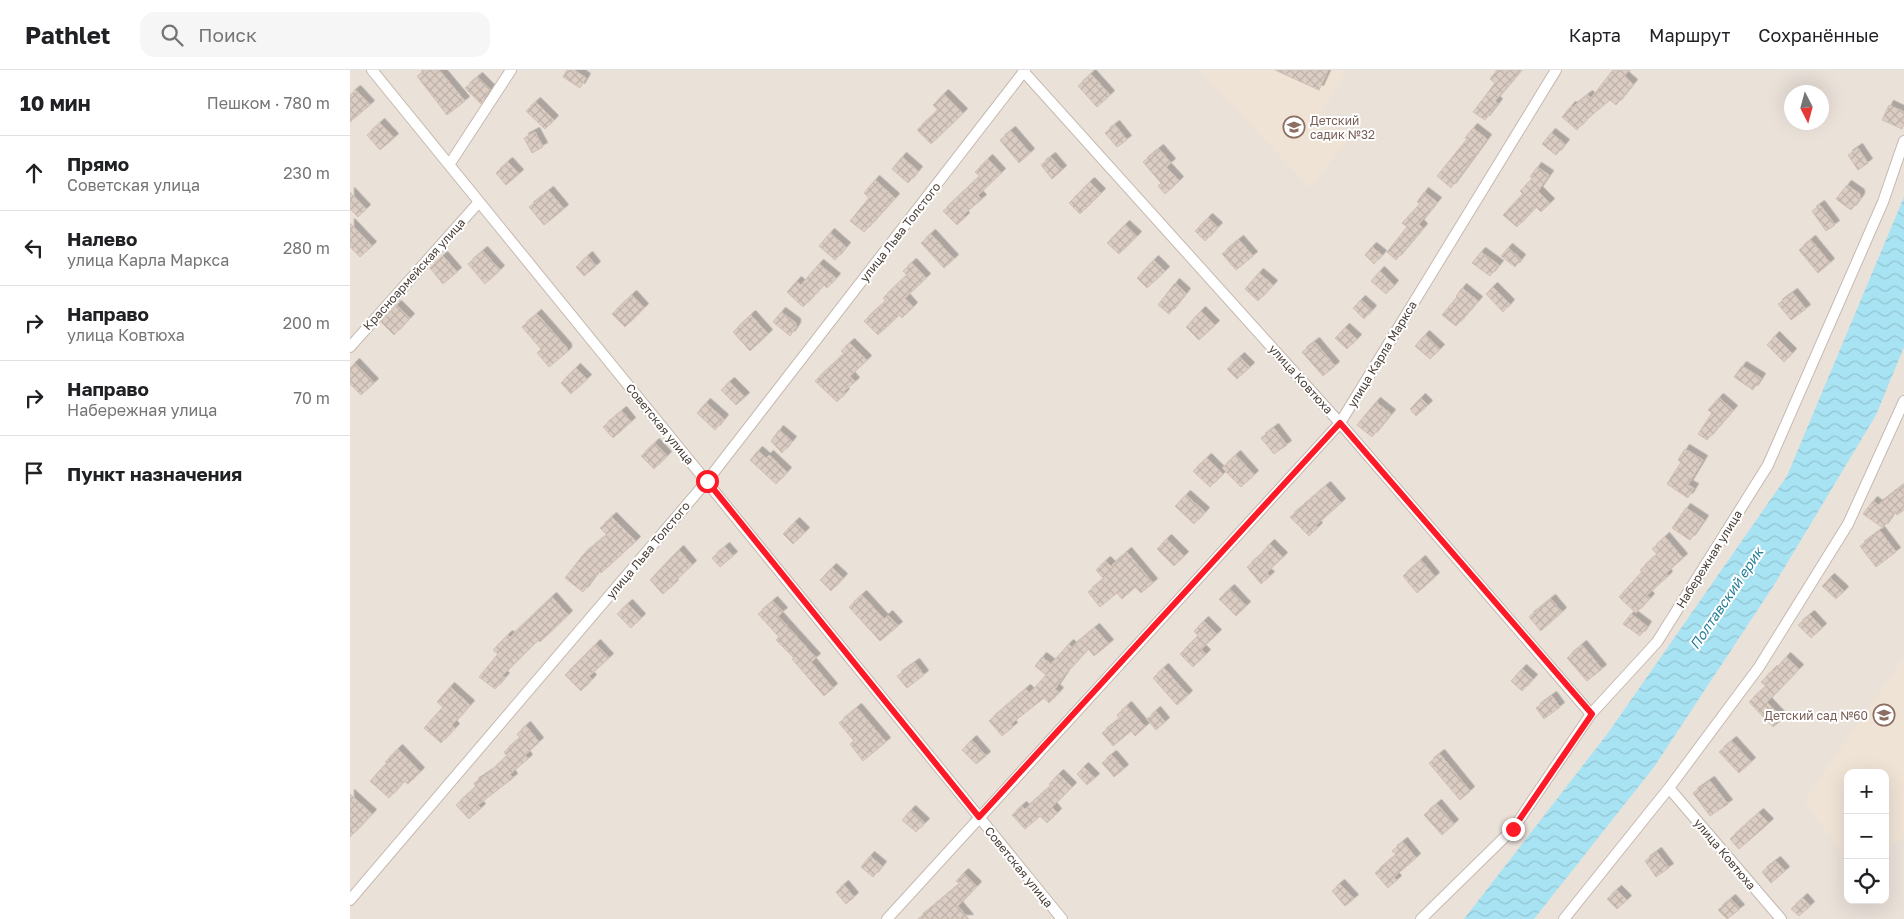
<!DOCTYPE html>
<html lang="ru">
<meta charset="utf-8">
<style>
:root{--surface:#fff;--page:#f6f6f6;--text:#202124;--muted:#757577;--line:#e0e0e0}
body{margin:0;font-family:"Golos Text",sans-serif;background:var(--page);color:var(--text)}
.controls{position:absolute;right:15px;bottom:15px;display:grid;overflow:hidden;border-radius:10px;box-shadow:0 5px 20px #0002}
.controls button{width:45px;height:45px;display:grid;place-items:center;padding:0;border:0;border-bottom:1px solid var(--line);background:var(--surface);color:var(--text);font:25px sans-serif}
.compass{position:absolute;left:1434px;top:15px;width:45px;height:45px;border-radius:50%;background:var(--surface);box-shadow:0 5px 20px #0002;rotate:174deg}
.stop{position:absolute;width:15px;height:15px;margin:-11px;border:4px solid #fe1a27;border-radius:50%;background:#fff}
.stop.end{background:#fe1a27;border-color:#fff;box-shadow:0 1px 5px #0008}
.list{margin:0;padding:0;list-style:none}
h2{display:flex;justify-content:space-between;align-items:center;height:65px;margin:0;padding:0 20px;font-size:21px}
h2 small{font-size:16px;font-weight:400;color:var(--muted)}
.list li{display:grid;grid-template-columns:32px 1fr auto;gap:15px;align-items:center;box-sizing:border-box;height:75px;padding:0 20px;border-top:1px solid var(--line)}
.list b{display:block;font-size:19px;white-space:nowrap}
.list p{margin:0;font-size:16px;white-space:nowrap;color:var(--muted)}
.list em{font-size:16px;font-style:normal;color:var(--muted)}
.icon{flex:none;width:28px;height:28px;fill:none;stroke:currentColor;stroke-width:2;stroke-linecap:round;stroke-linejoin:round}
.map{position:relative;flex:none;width:1554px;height:849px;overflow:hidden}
header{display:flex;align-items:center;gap:30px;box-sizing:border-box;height:70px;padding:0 25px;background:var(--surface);border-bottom:1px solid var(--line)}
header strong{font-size:24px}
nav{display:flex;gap:28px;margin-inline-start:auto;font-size:18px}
.search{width:350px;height:45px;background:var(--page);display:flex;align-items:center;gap:12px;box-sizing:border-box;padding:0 18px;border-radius:15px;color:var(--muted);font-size:19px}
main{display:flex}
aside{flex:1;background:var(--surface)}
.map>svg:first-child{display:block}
</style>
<header>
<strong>Pathlet</strong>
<div class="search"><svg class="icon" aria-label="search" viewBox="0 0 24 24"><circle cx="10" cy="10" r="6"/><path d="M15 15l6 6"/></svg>Поиск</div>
<nav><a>Карта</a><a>Маршрут</a><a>Сохранённые</a></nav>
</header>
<main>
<aside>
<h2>10 мин<small>Пешком · 780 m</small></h2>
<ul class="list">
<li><svg class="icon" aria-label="ahead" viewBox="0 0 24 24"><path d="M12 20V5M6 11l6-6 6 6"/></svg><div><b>Прямо</b><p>Советская улица</p></div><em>230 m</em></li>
<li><svg class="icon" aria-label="left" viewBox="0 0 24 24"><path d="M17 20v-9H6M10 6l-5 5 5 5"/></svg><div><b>Налево</b><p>улица Карла Маркса</p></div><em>280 m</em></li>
<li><svg class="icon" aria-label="right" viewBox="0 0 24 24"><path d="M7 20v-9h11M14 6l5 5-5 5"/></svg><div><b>Направо</b><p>улица Ковтюха</p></div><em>200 m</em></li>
<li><svg class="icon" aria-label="right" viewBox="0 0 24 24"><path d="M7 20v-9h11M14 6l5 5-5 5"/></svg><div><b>Направо</b><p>Набережная улица</p></div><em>70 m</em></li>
<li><svg class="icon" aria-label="arrive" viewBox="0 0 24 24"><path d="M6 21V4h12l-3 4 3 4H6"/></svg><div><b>Пункт назначения</b></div></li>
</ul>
</aside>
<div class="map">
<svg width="1554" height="849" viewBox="0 0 1554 849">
<defs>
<pattern id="water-waves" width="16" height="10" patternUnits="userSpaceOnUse" patternTransform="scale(1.25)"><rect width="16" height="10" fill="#a8e3f3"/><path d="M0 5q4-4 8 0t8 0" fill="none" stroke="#92c4d1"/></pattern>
<pattern id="building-cross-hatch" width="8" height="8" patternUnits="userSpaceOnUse" patternTransform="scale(1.25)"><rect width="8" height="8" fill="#dbcdc3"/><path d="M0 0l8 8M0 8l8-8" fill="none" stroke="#bdb1a8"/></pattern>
<filter id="shadow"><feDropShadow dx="4.5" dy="-4.5" stdDeviation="0" flood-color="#0004"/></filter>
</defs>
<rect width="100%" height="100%" fill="#f6f1ec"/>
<path fill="#eae1d9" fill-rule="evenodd" d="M0,0H1554V849H0ZM1442,22H1472V52H1442ZM1498,703H1535V830H1498Z"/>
<path fill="#efe3d5" d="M849,0H997L972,42L997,72L960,118Z
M1554,587V767L1535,780V703H1498V792L1454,731Z"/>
<path fill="url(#water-waves)" d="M1554,127V277L1526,345L1424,515L1304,697L1184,849H1114L1258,663L1437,406Z"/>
<path fill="url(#building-cross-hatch)" stroke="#d3c0b3" filter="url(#shadow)" d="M75,0H89L115,31L97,45L67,6Z
M217,0H224L236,8L230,18L213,7Z
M925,0H978L969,20Z
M1147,0H1171L1145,31L1148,33L1135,50L1123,42L1145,13L1140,9Z
M1263,0H1279L1274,6L1283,14L1266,35L1260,30L1236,50L1227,60L1212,47L1221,36L1223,37L1238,25L1241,28Z
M741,4L760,25L747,37L728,16Z
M128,7L140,19L131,34L115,18Z
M6,20L20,35L0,52V25Z
M594,24L613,43L581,74L567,60L588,40L583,35Z
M186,32L204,50L195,59L176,41Z
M1539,35L1554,42V54L1552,59L1532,50Z
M30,53L44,68L30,80L17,65Z
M765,55L777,70L767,77L755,63Z
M1123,58L1137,69L1101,118L1087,106L1117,69L1115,68Z
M661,61L680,83L669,93L650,70Z
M185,62L193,77L182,83L174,68Z
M1201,63L1215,74L1206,85L1192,74Z
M1508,78L1518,93L1508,100L1498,85Z
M809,79L821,93L816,97L829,111L815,124L808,116L811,113L793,92Z
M552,87L568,101L558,113L542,99Z
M701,87L712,100L702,109L691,95Z
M638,89L651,103L628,125L632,129L613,145L615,147L607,155L593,141L630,106L625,102Z
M158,92L169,104L156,115L146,103Z
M1187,97L1199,105L1188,121L1200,133L1191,142L1186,137L1167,157L1153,145L1173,124L1170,121L1183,108L1180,107Z
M525,110L545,128L514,162L500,151L519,128L514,123Z
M740,112L751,123L730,144L719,133Z
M1497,115L1510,124V128L1501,140L1486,129Z
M199,121L214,139L194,155L179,137Z
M0,122L16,139L8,147L0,139Z
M1074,122L1087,132L1069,154L1073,158L1046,190L1037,182L1057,157L1052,153L1070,134L1067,132Z
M1470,135L1485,155L1476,161L1462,141Z
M858,148L868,157L855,171L845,161Z
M0,153L22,176L10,187L0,177Z
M775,155L787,166L769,184L757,173Z
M480,163L496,177L485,190L469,176Z
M581,164L604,189L594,198L571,173Z
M889,170L903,186L886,200L872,184Z
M1461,170L1480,193L1468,203L1449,180Z
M1022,177L1032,185L1024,194L1015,185Z
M1158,178L1171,189L1165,197L1151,186Z
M133,181L150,200L135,214L118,194Z
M1131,182L1149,195L1140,206L1122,193Z
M93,186L107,202L93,214L80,198Z
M238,186L246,196L234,206L226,197Z
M804,190L815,201L797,218L787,208Z
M562,193L576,208L555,228L563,237L552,248L549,245L528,265L514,251L536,231L533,228L557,205L553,201Z
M469,194L486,208L477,218L474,215L453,237L437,222L447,211L451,215Z
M1030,201L1044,215L1036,224L1021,211Z
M909,203L923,215L908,231L895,219Z
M825,213L836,223L819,244L808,235Z
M1143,217L1160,234L1153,242L1136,224Z
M1112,218L1128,231L1106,256L1092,245L1107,227L1106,226Z
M1443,223L1456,239L1441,250L1428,234Z
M282,225L294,238L275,257L262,244Z
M1011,230L1022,240L1014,249L1003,238Z
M47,235L60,248L44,265L31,252Z
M851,241L865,255L849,270L836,257Z
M431,242L446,253V257L440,266L423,252Z
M187,244L217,278V282L199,297L187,283L191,279L172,257Z
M401,245L418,264L400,281L383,262Z
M995,258L1007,269L997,279L985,268Z
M1075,265L1090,279L1080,289L1065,276Z
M1425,266L1442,283L1434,292L1417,275Z
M965,272L985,296L973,306L952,282Z
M500,273L517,290L500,306L505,312L493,322L495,323L487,332L465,311L494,284L491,281Z
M890,287L900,297L887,309L877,299Z
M5,293L24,313L11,325L0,314V298Z
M1392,296L1411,308L1403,320L1384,307Z
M226,298L237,309L221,324L211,313Z
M380,312L395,327L386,335L371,320Z
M1071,328L1078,335L1066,346L1060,339Z
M1369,328L1383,340L1357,370L1348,364L1362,343L1358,340Z
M1026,332L1041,344L1022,367L1007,355Z
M356,333L374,349L365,360L347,343Z
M272,341L281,352L263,368L253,357Z
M924,358L937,375L924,384L911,368Z
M429,360L442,371L432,383L421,371Z
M305,373L317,386L304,399L291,386Z
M1335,379L1353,390L1338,415L1344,418L1338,428L1317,414L1331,392L1328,390Z
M408,381L416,388L419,385L437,402L426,414L400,390Z
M886,385L904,405L891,417L872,398Z
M857,388L873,404L860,417L843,401Z
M1554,415V440L1547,445L1545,441L1533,458L1513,444L1523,431L1528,435Z
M976,416L991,433L966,455L968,457L959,466L940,447Z
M836,425L855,442L844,454L825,436Z
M1336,438L1354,450L1340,470L1322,458Z
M262,447L286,471L251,503L249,500L233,522L215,508L233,485L257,465L250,458Z
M445,452L455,462L443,474L433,464Z
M1530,461L1546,482L1526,497L1510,476Z
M1315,467L1333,488L1316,503L1318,506L1297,525L1300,528L1286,543L1269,527L1292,502L1290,500L1307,484L1302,479Z
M817,469L834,486L824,496L807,479Z
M920,474L933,487L916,503L920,506L911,514L897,497L913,483L912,482Z
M375,477L383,486L370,497L362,488Z
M329,480L342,495L323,513L324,514L313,524L300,510Z
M777,482L803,513L791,523L785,517L772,529L767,523L750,537L738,522L754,509L746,500L756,491L761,496Z
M1071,490L1085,507L1067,523L1053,506Z
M482,498L493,508L481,521L470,510Z
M1480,508L1494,521L1486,529L1472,516Z
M880,519L896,536L886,546L869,529Z
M512,525L534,549L538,545L548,556L530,571L499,537Z
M202,527L218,545L190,572L188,570L152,606L155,607L145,619L129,607L148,584L143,580L158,565L160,567Z
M1201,529L1212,542L1191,561L1179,547Z
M423,531L433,542L428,546L466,588L461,592L483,618L474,626L442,589L444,588L426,570L429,567L408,544Z
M278,534L291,548L281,558L267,544Z
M1281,544L1297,556L1290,566L1273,554Z
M1460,545L1472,558L1461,568L1448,555Z
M854,551L867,564L851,579L856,584L843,597L830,584L848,566L844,561Z
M745,558L759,574L744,586L738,579L715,604L705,619L709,622L699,633L694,628L661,654L663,657L652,666L639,651L676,619L680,623L696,605L685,596L692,587L701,594L719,574L722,577Z
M246,574L259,588L239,606L242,609L231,621L215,605Z
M1232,575L1252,599L1237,611L1217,588Z
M1436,587L1449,599L1417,632L1433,649L1423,657L1399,632L1416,616L1411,612L1423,600L1424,601Z
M565,593L574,605L557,618L547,606Z
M814,598L838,625L827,635L803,608Z
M1172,599L1183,609L1172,621L1161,611Z
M100,617L120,635L102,655L105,658L91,673L74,658L93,637L87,632Z
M1202,626L1210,637L1194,649L1186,638Z
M777,636L795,657L785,666L781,661L763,676L752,663L770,649L767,645Z
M507,638L536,672L513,691L500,674L504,671L489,653Z
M806,641L815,652L806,660L797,649Z
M176,656L189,672L175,685L178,689L160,704L163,708L128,735L131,738L119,749L106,735L126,717L124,713L139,703L157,686L154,682L170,668L167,664Z
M622,670L636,686L626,694L612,680Z
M1382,671L1401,692L1389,703L1369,682Z
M48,679L70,702L58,714L54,711L39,728L20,711L37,693L35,692Z
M1090,684L1120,721L1110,730L1079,693Z
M762,685L774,699L764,707L752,693Z
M734,697L745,708L737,715L727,704Z
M709,704L722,717L702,737L707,743L697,753L690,746L675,759L662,745L672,736L675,739L701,716L699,714Z
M1360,711L1378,734L1360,746L1343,723Z
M0,724L22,744L0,767Z
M1087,734L1104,754L1092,765L1074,745Z
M561,740L575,753L566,762L552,750Z
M1409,743L1419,753L1389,779L1380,769Z
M1053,772L1066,788L1044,807L1047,810L1038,818L1025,803L1046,785L1042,781Z
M1307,782L1319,798L1306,807L1295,791Z
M520,786L532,796L523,807L511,797Z
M1426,791L1435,801L1421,813L1412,802Z
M614,803L627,816L608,836L619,849H568L610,814L606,811Z
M990,814L1004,829L995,836L982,821Z
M494,815L504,827L496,834L486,822Z
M1267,820L1277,830L1267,839L1257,829Z
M1453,828L1460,836L1449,846L1441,839Z
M1381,829L1390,839L1377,849L1368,840Z"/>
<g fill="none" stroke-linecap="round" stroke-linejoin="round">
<g stroke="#c5b9b0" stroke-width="12">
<path id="minor" d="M22,0L712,849
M674,2L990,353L1241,644
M99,95L161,0
M0,277L129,132
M1319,718L1431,849
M0,830L357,411L675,0
M537,849L990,353L1206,0
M1071,849L1163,759L1241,644L1307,572L1418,395L1533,132L1554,71
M1214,849L1319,718L1409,597L1498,454L1554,331"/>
</g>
<use href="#minor" stroke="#fff" stroke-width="10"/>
</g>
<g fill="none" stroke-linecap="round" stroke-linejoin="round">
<path stroke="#fe1a27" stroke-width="6" d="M357,411L629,747L990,353L1242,644L1163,759"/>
</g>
<defs>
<g id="school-ring" transform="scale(1.125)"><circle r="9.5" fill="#fff" stroke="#8d6e63" stroke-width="1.5"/><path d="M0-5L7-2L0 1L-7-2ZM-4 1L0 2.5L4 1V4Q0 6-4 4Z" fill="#8d6e63"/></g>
</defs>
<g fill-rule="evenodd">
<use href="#school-ring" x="944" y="57"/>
<use href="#school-ring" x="1534" y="645"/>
</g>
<g text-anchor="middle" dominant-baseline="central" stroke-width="4" stroke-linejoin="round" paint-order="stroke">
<g font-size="12" fill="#785e54" stroke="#fff" text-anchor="start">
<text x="960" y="50">Детский<tspan x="960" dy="14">садик №32</tspan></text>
<text x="1518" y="645" text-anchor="end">Детский сад №60</text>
</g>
<g font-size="12" fill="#4b4039" stroke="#fff">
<text transform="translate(550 162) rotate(-52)">улица Льва Толстого</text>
<text transform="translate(64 204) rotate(-48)">Красноармейская улица</text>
<text transform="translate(1032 284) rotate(-59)">улица Карла Маркса</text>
<text transform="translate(951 309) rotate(48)">улица Ковтюха</text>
<text transform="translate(310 354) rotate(51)">Советская улица</text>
<text transform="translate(298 480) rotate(-50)">улица Льва Толстого</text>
<text transform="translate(1359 489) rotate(-58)">Набережная улица</text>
<text transform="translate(1375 784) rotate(50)">улица Ковтюха</text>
<text transform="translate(669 797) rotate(51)">Советская улица</text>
</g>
<g font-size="14" font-style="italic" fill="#288099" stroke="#fff">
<text transform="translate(1376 528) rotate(-56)">Полтавский ерик</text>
</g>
</g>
</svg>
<div class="controls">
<button>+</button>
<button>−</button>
<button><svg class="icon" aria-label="locate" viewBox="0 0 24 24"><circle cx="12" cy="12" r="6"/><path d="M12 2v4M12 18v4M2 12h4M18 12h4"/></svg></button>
</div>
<svg class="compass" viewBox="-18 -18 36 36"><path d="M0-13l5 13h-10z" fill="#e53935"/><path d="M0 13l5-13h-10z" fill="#757577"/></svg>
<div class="stop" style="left:357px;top:411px"></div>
<div class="stop end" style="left:1163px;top:759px"></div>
</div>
</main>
